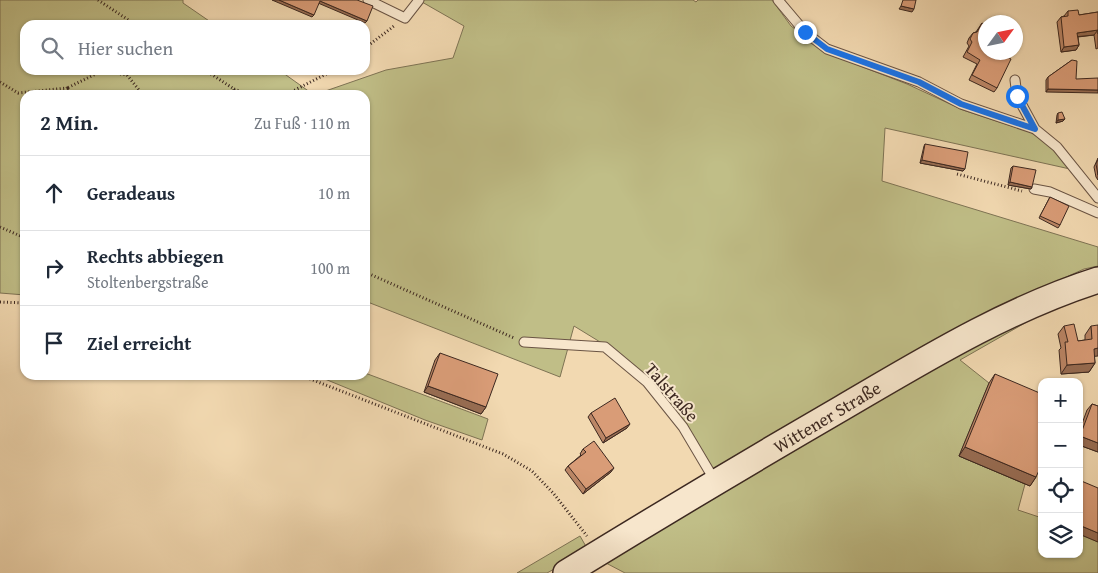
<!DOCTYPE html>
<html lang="de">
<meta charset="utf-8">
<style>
:root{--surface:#fff;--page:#f2f2f3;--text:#1f2937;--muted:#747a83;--line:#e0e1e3}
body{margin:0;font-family:"Gentium Book Plus",serif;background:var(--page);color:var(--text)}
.controls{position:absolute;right:15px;bottom:15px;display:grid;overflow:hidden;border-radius:10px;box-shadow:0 1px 4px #0004}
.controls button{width:45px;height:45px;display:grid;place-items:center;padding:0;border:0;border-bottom:1px solid var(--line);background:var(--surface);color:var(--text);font:25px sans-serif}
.compass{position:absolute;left:978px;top:15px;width:45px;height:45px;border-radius:50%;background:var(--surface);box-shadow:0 1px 4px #0004;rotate:57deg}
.stop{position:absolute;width:15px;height:15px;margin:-11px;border:4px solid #1a73e8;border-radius:50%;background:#fff}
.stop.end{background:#1a73e8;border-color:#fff;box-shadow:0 1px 5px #0008}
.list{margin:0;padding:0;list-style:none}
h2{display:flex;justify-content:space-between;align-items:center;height:65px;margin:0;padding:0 20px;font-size:21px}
h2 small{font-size:16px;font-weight:400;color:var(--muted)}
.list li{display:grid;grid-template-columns:32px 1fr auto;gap:15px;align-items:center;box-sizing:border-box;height:75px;padding:0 20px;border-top:1px solid var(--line)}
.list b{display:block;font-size:19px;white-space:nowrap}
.list p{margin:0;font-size:16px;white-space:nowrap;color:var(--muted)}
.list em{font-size:16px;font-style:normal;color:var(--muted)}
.icon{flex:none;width:28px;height:28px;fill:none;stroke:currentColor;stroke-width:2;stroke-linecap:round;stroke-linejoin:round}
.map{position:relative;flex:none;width:1098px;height:573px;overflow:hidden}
.search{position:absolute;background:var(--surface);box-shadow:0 1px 4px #0004;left:20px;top:20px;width:350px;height:55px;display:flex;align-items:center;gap:12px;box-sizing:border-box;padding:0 18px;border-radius:15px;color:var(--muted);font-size:19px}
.panel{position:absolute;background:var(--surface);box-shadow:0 1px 4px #0004;left:20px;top:90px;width:350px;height:290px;border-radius:15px}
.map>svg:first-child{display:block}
</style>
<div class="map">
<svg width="1098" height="573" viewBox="0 0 1098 573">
<rect width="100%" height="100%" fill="#f2d9b1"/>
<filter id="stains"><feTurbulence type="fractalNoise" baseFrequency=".004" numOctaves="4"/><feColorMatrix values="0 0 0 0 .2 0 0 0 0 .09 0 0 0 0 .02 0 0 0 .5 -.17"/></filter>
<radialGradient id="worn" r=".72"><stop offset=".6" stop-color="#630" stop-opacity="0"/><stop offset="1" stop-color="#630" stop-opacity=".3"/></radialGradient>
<path fill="#c0be87" stroke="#7e7354" d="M0,0H183V3L215,25H25V70H279L314,95L386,70L453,58L464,26L422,2L423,0H693L696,2L698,0H772L791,26L829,54L907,84L963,110L1030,132L1048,144L1070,169L885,128L882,181L1098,247V266L1084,269L985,314L936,339L714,470L687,425L605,345L574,326L560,377L365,301V95H25V295L0,293Z
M1046,311L960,360L989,383L959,456L1025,484L1018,510L1042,518V554H1079V534L1098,542V573H625L606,563L945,360Z
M365,373L488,419L482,440L425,420L315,375H365Z
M580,536L588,550L547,573H517Z"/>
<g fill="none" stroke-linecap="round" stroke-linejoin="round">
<g stroke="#6a5444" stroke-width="11">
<path id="service" d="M368,0L405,18L419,0
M778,0L805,32L827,49L919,82L961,104L1035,129L1057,147L1098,198
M1015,80L1017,96L1035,129
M1034,189L1050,192L1098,213
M524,342L605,347L647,382L683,427L715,481"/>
</g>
<g stroke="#3c2820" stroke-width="28">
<path id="secondary" d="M566,573C657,517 749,462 842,408C924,360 1007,309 1098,280"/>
</g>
<path stroke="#3c2820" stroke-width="3" stroke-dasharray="1 2.5" stroke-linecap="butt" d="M98,0L136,25
M365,48L394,26
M205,70L234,89V95
M0,82L18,93L67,88L60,95
M234,89L250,95
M73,95L67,88L102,71L127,75L143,95
M285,95L334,70
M957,174L1022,191
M0,227L25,238
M365,272L514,338
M0,302L25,303
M300,375L503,454L532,471L554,494L587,536"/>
<use href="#service" stroke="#f7e6cc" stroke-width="9"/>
<use href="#secondary" stroke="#f7e6cc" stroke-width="25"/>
</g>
<path fill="#bb8666" stroke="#3c2820" d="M1068,11L1079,15L1098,12V48L1096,49L1094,35L1078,37L1079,45L1076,50L1061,52L1057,22L1061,17L1064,16Z
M982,23L997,88L994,92L969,80L977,64L963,57L969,46L967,43L969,38L973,33L976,32Z
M1072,60L1046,92V80L1048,77Z
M1058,113L1063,121L1056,123L1057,115Z
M925,144L963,171L920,163L924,146Z
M1098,158V180L1096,177L1094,167Z
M1013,166L1032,187L1031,189L1008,185L1011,168Z
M1050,197L1060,225L1058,228L1039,218Z
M1064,326L1078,341L1085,340V335L1091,326L1095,363L1089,372L1061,374L1059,350L1061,348L1058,334Z
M440,353L486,407L481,414L424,392L435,360Z
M995,374L1036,477L1030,486L959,456L989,383Z
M1092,404L1098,406V452L1079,445V432L1087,410Z
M591,413L627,428L603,443L588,417Z
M583,449L611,472L583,494L565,470L568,466L581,455L580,454Z"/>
<path fill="#986d53" stroke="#3c2820" d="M272,0H279L314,15L312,17Z
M320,1L367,21L365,23L318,3Z
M901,6L914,9L912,12L899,9Z
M1098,30L1094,35L1074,37L1077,33Z
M1079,45L1076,50L1061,52L1064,47Z
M1048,89L1098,90V93L1046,92Z
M1065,119L1063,121L1056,123L1058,120Z
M922,160L965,169L963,171L920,163Z
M1010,182L1032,187L1031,189L1008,185Z
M1098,348V356L1088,357L1094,349Z
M1095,363L1089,372L1061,374L1067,365Z
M428,386L486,407L481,414L424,392Z
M630,424L627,428L603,443L606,438Z
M1080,436L1098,443V452L1079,445Z
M965,447L1036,477L1030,486L959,456Z
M614,468L611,472L583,494L586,489Z
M1079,525L1098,533V542L1079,534Z"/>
<path fill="#d99c77" stroke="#3c2820" d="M279,0H357L373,6L367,21L320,1L314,15Z
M903,0H916L914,9L901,6Z
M1078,10L1079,15L1098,12V34V30L1077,33L1079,45L1064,47L1061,17L1068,16V11Z
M982,23L986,25V52H998L1011,59L997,88L972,75L980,60L967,52L972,42L970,39L973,33L977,32Z
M1072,60L1077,61L1076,79L1098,78V90L1048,89V77Z
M1062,112L1065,119L1058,120V113Z
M925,144L968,152L965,169L922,160Z
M1098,159V175L1096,164Z
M1013,166L1036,170L1032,187L1010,182Z
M1050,197L1069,206L1060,225L1040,216Z
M1074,324L1078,341L1092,339L1091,326L1098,325V348L1094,349L1095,363L1067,365L1065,342H1068L1064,326Z
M440,353L498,374L486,407L428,386Z
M995,374L1042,394V464L1036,477L965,447Z
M615,398L630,424L606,438L591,413Z
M1092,404L1098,406V443L1080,436Z
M594,441L614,468L586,489L568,466L586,452L583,449Z
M1079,480L1098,488V533L1079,525Z"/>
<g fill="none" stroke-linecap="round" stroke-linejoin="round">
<path stroke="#1a73e8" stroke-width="6" d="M805,32L827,49L919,82L961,104L1035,129L1017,96"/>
</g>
<g text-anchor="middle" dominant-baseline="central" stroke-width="4" stroke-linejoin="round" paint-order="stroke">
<g font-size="18" fill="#3c2820" stroke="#f7e6cc">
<text transform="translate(672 392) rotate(49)">Talstraße</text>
<text transform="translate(827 417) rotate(-31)">Wittener Straße</text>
</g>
</g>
<rect width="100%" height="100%" filter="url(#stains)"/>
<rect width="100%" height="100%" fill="url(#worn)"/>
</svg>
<div class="controls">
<button>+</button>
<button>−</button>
<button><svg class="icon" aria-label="locate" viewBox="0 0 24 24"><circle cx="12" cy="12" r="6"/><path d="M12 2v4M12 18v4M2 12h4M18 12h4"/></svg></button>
<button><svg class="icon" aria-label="layers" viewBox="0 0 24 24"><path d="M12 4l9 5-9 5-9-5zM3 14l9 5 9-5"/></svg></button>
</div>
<svg class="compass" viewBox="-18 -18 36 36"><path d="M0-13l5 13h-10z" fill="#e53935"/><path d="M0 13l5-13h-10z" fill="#747a83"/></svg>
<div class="stop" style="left:1017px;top:96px"></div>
<div class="stop end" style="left:805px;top:32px"></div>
<div class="search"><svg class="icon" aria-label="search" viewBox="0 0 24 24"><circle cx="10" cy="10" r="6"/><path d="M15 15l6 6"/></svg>Hier suchen</div>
<section class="panel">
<h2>2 Min.<small>Zu Fuß · 110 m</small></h2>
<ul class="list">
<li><svg class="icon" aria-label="ahead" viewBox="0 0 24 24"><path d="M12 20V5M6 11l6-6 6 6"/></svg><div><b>Geradeaus</b></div><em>10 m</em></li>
<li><svg class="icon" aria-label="right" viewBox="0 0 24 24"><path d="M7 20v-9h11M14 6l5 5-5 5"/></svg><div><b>Rechts abbiegen</b><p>Stoltenbergstraße</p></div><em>100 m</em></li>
<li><svg class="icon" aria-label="arrive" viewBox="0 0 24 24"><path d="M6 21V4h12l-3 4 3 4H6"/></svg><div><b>Ziel erreicht</b></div></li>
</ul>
</section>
</div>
